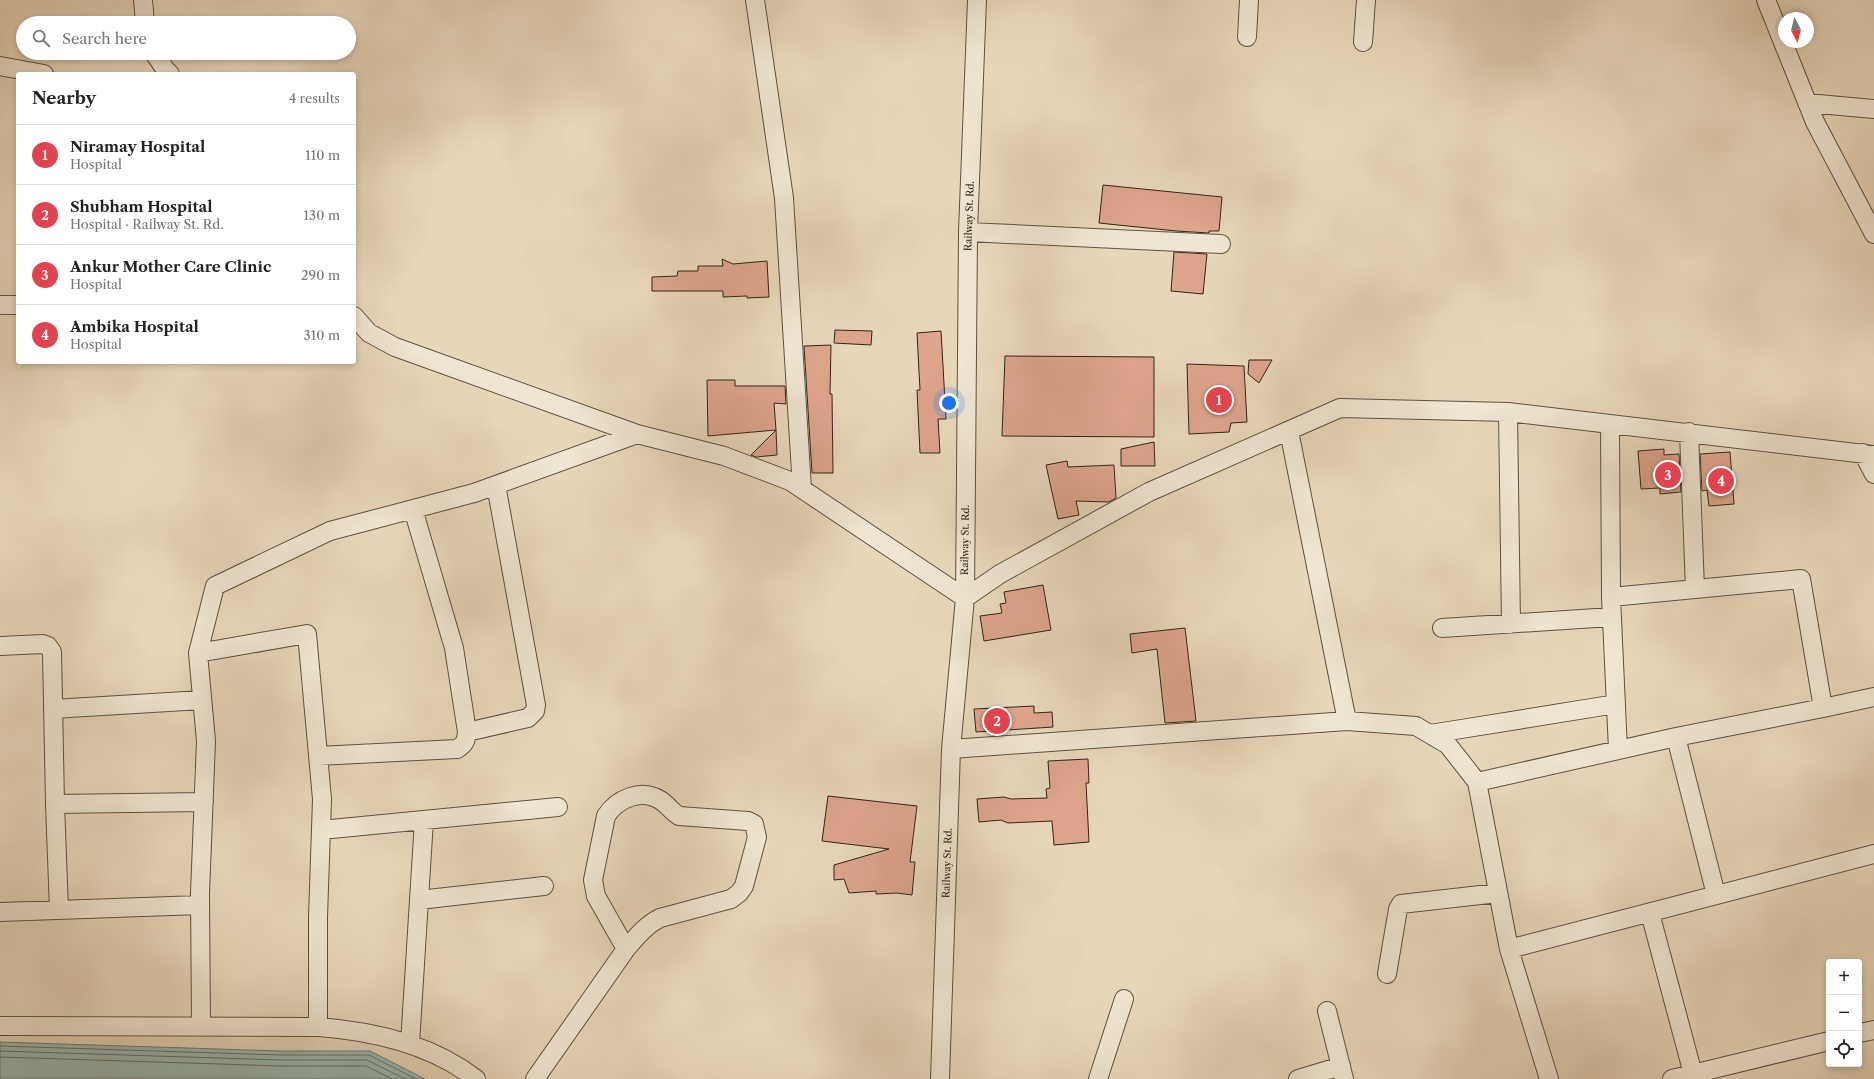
<!DOCTYPE html>
<meta charset="utf-8">
<style>
:root{--surface:#fff;--page:#f6f6f6;--text:#222;--muted:#767676;--line:#e0e0e0;--accent:#0b8043}
body{margin:0;font-family:"Libre Caslon Text",serif;background:var(--page);color:var(--text)}
.controls{position:absolute;right:12px;bottom:12px;display:grid;overflow:hidden;border-radius:4px;box-shadow:0 2px 6px #0003}
.controls button{width:36px;height:36px;display:grid;place-items:center;padding:0;border:0;border-bottom:1px solid var(--line);background:var(--surface);color:var(--text);font:20px sans-serif}
.compass{position:absolute;left:1778px;top:12px;width:36px;height:36px;border-radius:50%;background:var(--surface);box-shadow:0 2px 6px #0003;rotate:173deg}
.you{position:absolute;left:949px;top:403px;width:14px;height:14px;margin:-10px;border:3px solid #fff;border-radius:50%;background:#1a73e8;box-shadow:0 0 0 6px #1a73e833}
.badge{display:grid;place-items:center;width:26px;height:26px;border-radius:50%;background:var(--accent);color:#fff;font-size:13px;font-weight:700}
.pin{position:absolute;translate:-50% -50%;border:2px solid #fff;box-shadow:0 1px 4px #0006}
.list{margin:0;padding:0;list-style:none}
h2{display:flex;justify-content:space-between;align-items:center;height:52px;margin:0;padding:0 16px;font-size:17px}
h2 small{font-size:13px;font-weight:400;color:var(--muted)}
.list li{display:grid;grid-template-columns:26px 1fr auto;gap:12px;align-items:center;box-sizing:border-box;height:60px;padding:0 16px;border-top:1px solid var(--line)}
.list b{display:block;font-size:15px;white-space:nowrap}
.list p{margin:0;font-size:13px;white-space:nowrap;color:var(--muted)}
.list em{font-size:13px;font-style:normal;color:var(--muted)}
.icon{flex:none;width:22px;height:22px;fill:none;stroke:currentColor;stroke-width:2;stroke-linecap:round;stroke-linejoin:round}
.map{position:relative;flex:none;width:1874px;height:1079px;overflow:hidden}
.search{position:absolute;background:var(--surface);box-shadow:0 2px 6px #0003;left:16px;top:16px;width:340px;height:44px;display:flex;align-items:center;gap:10px;box-sizing:border-box;padding:0 14px;border-radius:22px;color:var(--muted);font-size:15px}
.panel{position:absolute;background:var(--surface);box-shadow:0 2px 6px #0003;left:16px;top:72px;width:340px;height:292px;border-radius:4px}
.map>svg:first-child{display:block}
</style>
<div class="map">
<svg width="1874" height="1079" viewBox="0 0 1874 1079">
<rect width="100%" height="100%" fill="#e7d7ba"/>
<filter id="stains"><feTurbulence type="fractalNoise" baseFrequency=".005" numOctaves="4"/><feColorMatrix values="0 0 0 0 .2 0 0 0 0 .09 0 0 0 0 .02 0 0 0 .5 -.17"/></filter>
<radialGradient id="worn" r=".72"><stop offset=".6" stop-color="#630" stop-opacity="0"/><stop offset="1" stop-color="#630" stop-opacity=".3"/></radialGradient>
<path fill="#98b8b7" stroke="#6e7d78" d="M0,1042L280,1051H370L425,1079H0Z"/>
<g fill="none" stroke-linecap="round" stroke-linejoin="round">
<path stroke="#646e68" stroke-width="1" d="M0,1046L280,1055H369L416,1079
M0,1051L280,1060H367L405,1079
M0,1057L280,1066H366L392,1079"/>
</g>
<path fill="#dea48c" stroke="#302519" d="M1103,185L1222,197L1219,231H1209V233L1176,231L1099,223Z
M1174,252L1207,254L1203,294L1171,291Z
M722,259L733,264L767,261L769,297L747,298V296L723,297V291H652V277L677,276L678,271H698V266H723Z
M835,330L872,331L871,345L834,343Z
M941,331L946,419H938L940,453H920L917,390H920L917,333Z
M831,345L830,394H832L833,473H812L804,346Z
M1005,356L1154,357V437L1002,436Z
M1249,360H1272L1259,383L1248,374Z
M1187,364L1244,366L1247,422L1231,423L1229,432L1189,434Z
M707,380H735V386H785L786,404L774,403L776,430L708,436Z
M776,430L777,455L756,457L751,455Z
M1154,442L1155,466H1121V449Z
M1664,449V455L1679,454L1681,492L1660,494V488L1641,489L1638,451Z
M1730,452L1734,504L1709,506L1707,490L1702,491L1700,454Z
M1067,461L1068,467L1114,465L1116,498L1109,502L1076,501L1079,515L1058,519L1046,465Z
M1043,585L1051,630L984,641L980,616L1002,613L1000,604L1006,603L1004,592Z
M1185,628L1196,721L1165,723L1157,649L1132,653L1130,634Z
M1034,706V713L1052,712L1053,727L976,732L974,709Z
M1088,759L1089,783H1086L1089,842L1054,845L1052,821L1008,823L1001,820L979,822L977,799L1004,797L1011,799L1047,798L1046,789L1050,788L1048,761Z
M828,796L917,806L910,862H915L912,895L897,893L876,894V891L849,893L844,879L834,880V865L889,849L822,841Z"/>
<g fill="none" stroke-linecap="round" stroke-linejoin="round">
<g stroke="#5e5241" stroke-width="20">
<path id="minor" d="M143,0L145,23
M755,0L784,198L802,488
M1766,0L1815,122L1874,234
M1247,37L1249,0
M1363,42L1366,0
M154,53L165,69L170,74
M0,66L44,74
M1807,103L1874,109
M968,232L1221,244
M0,305H18
M354,316L369,333L395,347L637,434L724,456L790,481L965,598L1000,574L1149,492L1340,408L1508,412L1874,455
M1508,412L1511,624
M1610,425L1611,597L1618,750
M1289,431L1347,721
M1689,432L1695,589
M1863,453L1874,474
M1442,628L1611,617
M0,646L43,644L48,646L52,652L55,804L59,910
M198,653L215,586L330,531L474,493L637,434
M1823,708L1874,697
M53,709L202,700
M467,732L528,718L535,711L536,705L496,485
M1430,734L1616,704
M1676,737L1716,895
M951,749L1347,721L1416,726L1448,745L1477,782
M318,756L457,749C465,744 466,741 467,732L454,648L413,509
M55,804L204,802
M321,830L558,807
M419,900L544,886
M0,912L200,905
M1650,913L1693,1074
M1509,949L1874,854
M1387,974L1398,909L1401,904L1498,893
M1327,1011L1344,1079
M0,1026L318,1027C373,1031 431,1044 476,1079
M201,1027L200,893L206,741L198,653L307,634L322,799L318,917V1027
M1859,1033L1874,1030
M410,1044L424,820
M535,1079L626,949C637,936 646,925 660,918L731,899L739,893L744,886L757,837L754,824L748,821L679,816C672,812 667,804 660,800C641,788 617,799 606,816L593,880L596,896L626,949
M940,1079L951,749L965,598L968,232L977,0
M1098,1079L1124,999
M1298,1079L1341,1066
M1549,1079L1509,949L1477,782L1676,737L1823,708L1801,579L1611,597
M1672,1079L1829,1041"/>
</g>
<use href="#minor" stroke="#efe5d2" stroke-width="18"/>
</g>
<g text-anchor="middle" dominant-baseline="central" stroke-width="3" stroke-linejoin="round" paint-order="stroke">
<g font-size="10" fill="#302519" stroke="#efe5d2">
<text transform="translate(969 216) rotate(-88)">Railway St. Rd.</text>
<text transform="translate(965 540) rotate(-89)">Railway St. Rd.</text>
<text transform="translate(947 863) rotate(-88)">Railway St. Rd.</text>
</g>
</g>
<rect width="100%" height="100%" filter="url(#stains)"/>
<rect width="100%" height="100%" fill="url(#worn)"/>
</svg>
<div class="controls">
<button>+</button>
<button>−</button>
<button><svg class="icon" aria-label="locate" viewBox="0 0 24 24"><circle cx="12" cy="12" r="6"/><path d="M12 2v4M12 18v4M2 12h4M18 12h4"/></svg></button>
</div>
<svg class="compass" viewBox="-18 -18 36 36"><path d="M0-13l5 13h-10z" fill="#e53935"/><path d="M0 13l5-13h-10z" fill="#767676"/></svg>
<div class="you"></div>
<div class="pin badge" style="left:1219px;top:400px;background:#e0444e">1</div>
<div class="pin badge" style="left:997px;top:721px;background:#e0444e">2</div>
<div class="pin badge" style="left:1668px;top:475px;background:#e0444e">3</div>
<div class="pin badge" style="left:1721px;top:481px;background:#e0444e">4</div>
<div class="search"><svg class="icon" aria-label="search" viewBox="0 0 24 24"><circle cx="10" cy="10" r="6"/><path d="M15 15l6 6"/></svg>Search here</div>
<section class="panel">
<h2>Nearby<small>4 results</small></h2>
<ul class="list">
<li><span class="badge" style="background:#e0444e">1</span><div><b>Niramay Hospital</b><p>Hospital</p></div><em>110 m</em></li>
<li><span class="badge" style="background:#e0444e">2</span><div><b>Shubham Hospital</b><p>Hospital · Railway St. Rd.</p></div><em>130 m</em></li>
<li><span class="badge" style="background:#e0444e">3</span><div><b>Ankur Mother Care Clinic</b><p>Hospital</p></div><em>290 m</em></li>
<li><span class="badge" style="background:#e0444e">4</span><div><b>Ambika Hospital</b><p>Hospital</p></div><em>310 m</em></li>
</ul>
</section>
</div>
